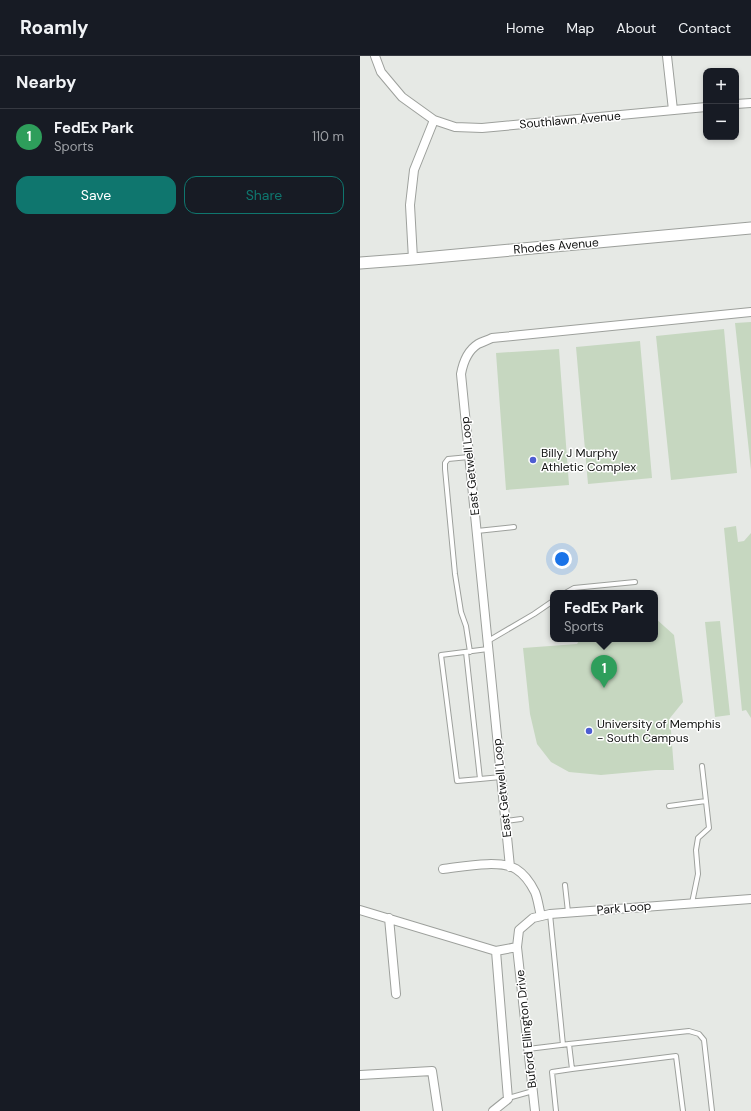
<!DOCTYPE html>
<meta charset="utf-8">
<style>
:root{--surface:#171b24;--page:#20242c;--text:#f1f3f6;--muted:#9ea1a6;--line:#363941;--accent:#0f766e}
body{margin:0;font-family:"DM Sans",sans-serif;background:var(--page);color:var(--text)}
.controls{position:absolute;right:12px;top:12px;display:grid;overflow:hidden;border-radius:8px;box-shadow:0 2px 6px #0003}
.controls button{width:36px;height:36px;display:grid;place-items:center;padding:0;border:0;border-bottom:1px solid var(--line);background:var(--surface);color:var(--text);font:20px sans-serif}
.you{position:absolute;left:202px;top:503px;width:14px;height:14px;margin:-10px;border:3px solid #fff;border-radius:50%;background:#1a73e8;box-shadow:0 0 0 6px #1a73e833}
.badge{display:grid;place-items:center;width:26px;height:26px;border-radius:50%;background:var(--accent);color:#fff;font-size:13px;font-weight:700}
.pin{position:absolute;translate:-50% -33px;filter:drop-shadow(0 1px 2px #0008)}
.pin::after{content:'';position:absolute;top:21px;width:14px;height:12px;background:inherit;clip-path:polygon(0 0,100% 0,50% 100%)}
.popup{position:absolute;left:190px;top:534px;width:108px;height:52px;box-sizing:border-box;display:grid;place-content:center;border-radius:8px;background:var(--surface);filter:drop-shadow(0 1px 3px #0005);font-size:13px;white-space:nowrap;color:var(--muted)}
.popup b{font-size:15px;color:var(--text)}
.popup::after{content:'';position:absolute;left:50%;top:100%;margin-left:-8px;border:8px solid transparent;border-top-color:var(--surface)}
.list{margin:0;padding:0;list-style:none}
h2{display:flex;justify-content:space-between;align-items:center;height:52px;margin:0;padding:0 16px;font-size:17px}
h2 small{font-size:13px;font-weight:400;color:var(--muted)}
.list li{display:grid;grid-template-columns:26px 1fr auto;gap:12px;align-items:center;box-sizing:border-box;height:56px;padding:0 16px;border-top:1px solid var(--line)}
.list b{display:block;font-size:15px;white-space:nowrap}
.list p{margin:0;font-size:13px;white-space:nowrap;color:var(--muted)}
.list em{font-size:13px;font-style:normal;color:var(--muted)}
.actions{display:flex;gap:8px;padding:12px 16px}
.actions a{flex:1;padding:9px 0;border:1px solid var(--accent);border-radius:12px;text-align:center;font-size:14px;color:var(--accent)}
.actions .main{background:var(--accent);color:#fff}
.map{position:relative;flex:none;width:391px;height:1055px;overflow:hidden}
header{display:flex;align-items:center;gap:24px;box-sizing:border-box;height:56px;padding:0 20px;background:var(--surface);border-bottom:1px solid var(--line)}
header strong{font-size:19px}
nav{display:flex;gap:22px;margin-inline-start:auto;font-size:14px}
main{display:flex}
aside{flex:1;background:var(--surface)}
.map>svg:first-child{display:block}
</style>
<header>
<strong>Roamly</strong>
<nav><a>Home</a><a>Map</a><a>About</a><a>Contact</a></nav>
</header>
<main>
<aside>
<h2>Nearby<small></small></h2>
<ul class="list">
<li><span class="badge" style="background:#2e9e5b">1</span><div><b>FedEx Park</b><p>Sports</p></div><em>110 m</em></li>
</ul>
<div class="actions"><a class="main">Save</a><a>Share</a></div>
</aside>
<div class="map">
<svg width="391" height="1055" viewBox="0 0 391 1055">
<rect width="100%" height="100%" fill="#e6e9e5"/>
<path fill="#c6d7c0" d="M391,266V414L375,267Z
M364,273L377,417L311,424L296,280Z
M280,285L292,422L228,428L216,291Z
M199,293L209,429L146,434L136,297Z
M376,470L378,486L384,485L391,477V662L386,654L382,655L364,472Z
M295,562L314,579L323,646L310,662L314,714H296L241,719L209,716L191,706L177,688L170,658L163,592L217,588L220,583H295Z
M360,565L370,659L355,661L345,566Z"/>
<g fill="none" stroke-linecap="round" stroke-linejoin="round">
<g stroke="#9da09c" stroke-width="6">
<path id="lane" d="M109,401L88,403L85,407V413L95,518L101,556L106,570L110,596
M117,475L154,471
M205,537L214,532L275,526
M128,585L174,558L193,545
M106,596L120,723L97,725L81,599L128,593
M120,723L141,721
M309,750L346,745
M146,765L161,763
M205,829L208,856
M332,847L338,818L336,794L338,782L349,772L342,710
M190,858L203,989
M209,988L329,975L339,978L344,984L352,1055
M168,993L209,988L212,1013L192,1016L196,1055
M212,1013L316,1000L323,1055
M148,1042L173,1035"/>
</g>
<g stroke="#9da09c" stroke-width="10">
<path id="street" d="M15,0L21,16L42,41L74,64L95,71L122,72L346,51
M307,0L313,54
M376,48L391,47
M53,203L50,149L54,114L74,64
M150,811L101,318C103,307 107,295 118,288C122,286 128,284 132,282L391,256
M83,813C101,811 140,803 156,813C164,818 171,828 175,836C178,843 179,853 181,860
M0,854L136,895L157,891
M29,862L36,938
M0,1019L72,1015L78,1055
M133,1055L148,1043L136,895
M175,1055L157,891L159,874L173,862L190,858L391,843"/>
</g>
<g stroke="#9da09c" stroke-width="13">
<path id="secondary" d="M0,207L53,203L391,172"/>
</g>
<use href="#lane" stroke="#fff" stroke-width="4"/>
<use href="#street" stroke="#fff" stroke-width="8"/>
<use href="#secondary" stroke="#fff" stroke-width="11"/>
</g>
<g fill="#4e5dd2" stroke="#fff" stroke-width="1.5">
<circle cx="173" cy="404" r="4"/>
<circle cx="229" cy="675" r="4"/>
</g>
<g text-anchor="middle" dominant-baseline="central" stroke-width="3" stroke-linejoin="round" paint-order="stroke">
<g font-size="12" fill="#101110" stroke="#fff">
<text transform="translate(210 64) rotate(-5)">Southlawn Avenue</text>
<text transform="translate(196 190) rotate(-5)">Rhodes Avenue</text>
<text transform="translate(110 410) rotate(-96)">East Getwell Loop</text>
<text transform="translate(142 732) rotate(-96)">East Getwell Loop</text>
<text transform="translate(264 852) rotate(-5)">Park Loop</text>
<text transform="translate(166 973) rotate(-96)">Buford Ellington Drive</text>
</g>
<g font-size="12" fill="#101110" stroke="#fff" text-anchor="start">
<text x="181" y="397">Billy J Murphy<tspan x="181" dy="14">Athletic Complex</tspan></text>
<text x="237" y="668">University of Memphis<tspan x="237" dy="14">- South Campus</tspan></text>
</g>
</g>
</svg>
<div class="controls">
<button>+</button>
<button>−</button>
</div>
<div class="you"></div>
<div class="pin badge" style="left:244px;top:632px;background:#2e9e5b">1</div>
<div class="popup"><b>FedEx Park</b>Sports</div>
</div>
</main>
